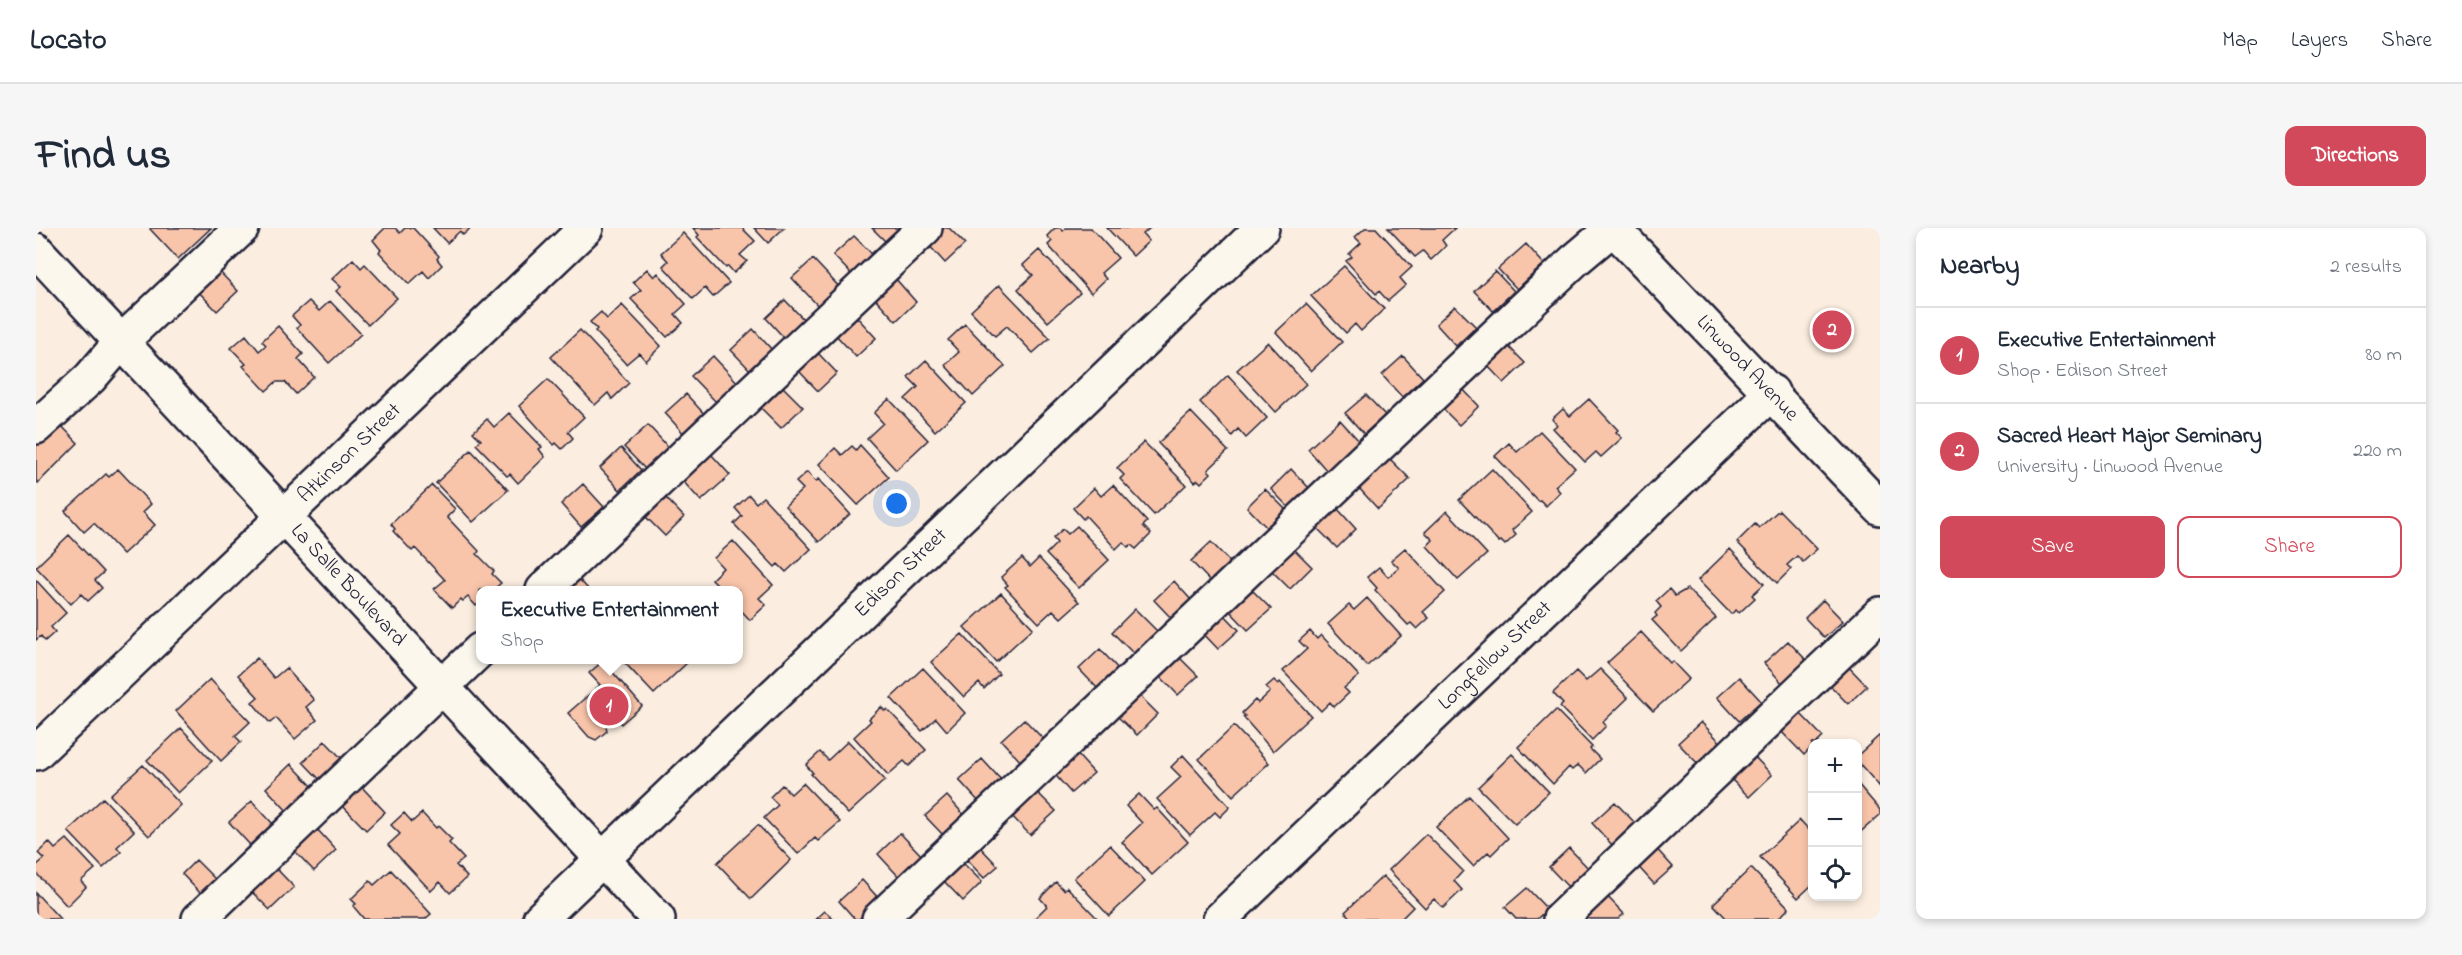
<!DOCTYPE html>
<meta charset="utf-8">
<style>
:root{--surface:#fff;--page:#f6f6f7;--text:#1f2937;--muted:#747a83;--line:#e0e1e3;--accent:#d1495b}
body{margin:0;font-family:"Indie Flower",sans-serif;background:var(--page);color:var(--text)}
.controls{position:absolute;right:18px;bottom:18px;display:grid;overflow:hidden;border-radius:12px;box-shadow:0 3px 9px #0003}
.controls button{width:54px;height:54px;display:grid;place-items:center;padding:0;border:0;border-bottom:2px solid var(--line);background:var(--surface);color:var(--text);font:30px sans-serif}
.you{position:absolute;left:861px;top:276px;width:21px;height:21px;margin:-15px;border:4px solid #fff;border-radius:50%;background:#1a73e8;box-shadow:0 0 0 9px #1a73e833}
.badge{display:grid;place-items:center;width:39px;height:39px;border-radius:50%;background:var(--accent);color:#fff;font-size:20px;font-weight:700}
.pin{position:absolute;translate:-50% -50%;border:3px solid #fff;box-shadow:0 2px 6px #0006}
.popup{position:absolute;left:440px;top:358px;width:267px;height:78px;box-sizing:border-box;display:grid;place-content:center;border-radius:12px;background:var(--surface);filter:drop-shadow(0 2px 4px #0005);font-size:20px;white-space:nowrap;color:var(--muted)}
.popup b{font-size:22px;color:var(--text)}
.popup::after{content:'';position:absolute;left:50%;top:100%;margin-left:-12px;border:12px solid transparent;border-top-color:var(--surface)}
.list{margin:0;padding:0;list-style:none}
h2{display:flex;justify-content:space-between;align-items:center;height:78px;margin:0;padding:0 24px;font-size:26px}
h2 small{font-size:20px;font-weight:400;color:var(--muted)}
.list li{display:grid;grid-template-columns:39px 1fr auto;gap:18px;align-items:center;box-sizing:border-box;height:96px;padding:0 24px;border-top:2px solid var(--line)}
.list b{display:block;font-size:22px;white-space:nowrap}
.list p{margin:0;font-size:20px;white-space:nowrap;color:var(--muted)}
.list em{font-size:20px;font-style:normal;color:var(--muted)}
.actions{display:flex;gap:12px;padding:18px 24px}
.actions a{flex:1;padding:14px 0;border:2px solid var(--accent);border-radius:12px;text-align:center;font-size:21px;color:var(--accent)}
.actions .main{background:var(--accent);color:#fff}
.icon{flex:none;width:33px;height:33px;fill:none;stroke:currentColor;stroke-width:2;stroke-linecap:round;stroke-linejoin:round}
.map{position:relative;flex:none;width:1844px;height:691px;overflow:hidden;border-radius:12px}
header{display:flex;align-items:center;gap:36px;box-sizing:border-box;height:84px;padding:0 30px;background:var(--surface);border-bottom:2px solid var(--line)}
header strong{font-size:28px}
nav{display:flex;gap:33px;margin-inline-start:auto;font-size:21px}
.intro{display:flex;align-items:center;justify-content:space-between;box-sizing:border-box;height:144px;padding:0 36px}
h1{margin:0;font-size:42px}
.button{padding:15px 27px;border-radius:12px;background:var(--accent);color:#fff;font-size:21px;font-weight:700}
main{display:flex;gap:36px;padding:0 36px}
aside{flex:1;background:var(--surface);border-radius:12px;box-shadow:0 3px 9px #0003}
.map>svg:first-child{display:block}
</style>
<header>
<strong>Locato</strong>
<nav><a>Map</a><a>Layers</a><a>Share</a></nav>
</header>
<div class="intro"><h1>Find us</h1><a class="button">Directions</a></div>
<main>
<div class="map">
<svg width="1844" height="691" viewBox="0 0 1844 691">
<rect width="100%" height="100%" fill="#fbeddf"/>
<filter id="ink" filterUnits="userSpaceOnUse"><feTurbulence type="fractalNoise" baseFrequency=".0167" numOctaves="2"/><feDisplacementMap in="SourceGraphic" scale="12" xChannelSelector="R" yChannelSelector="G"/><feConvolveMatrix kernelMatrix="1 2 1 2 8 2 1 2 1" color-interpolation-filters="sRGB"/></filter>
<g filter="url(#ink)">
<path fill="#f9c5aa" stroke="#22223b" stroke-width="1.5" d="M115,0H175L142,31L114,1Z
M349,0H359L364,5L369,0H377L403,28L401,31L406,37L393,50L387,43L373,56L343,24L345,22L337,12Z
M397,0H435L427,7L424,3L411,15Z
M657,0H706L719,13L704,27L711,33L698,45L692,38L690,40L661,9L663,7Z
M718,0H748L732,15Z
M836,0H868L852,16Z
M907,0H913L929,16L909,35L891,15Z
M1019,0H1024L1027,3L1030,0H1055L1082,30L1065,45L1070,51L1055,65L1012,17L1016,13L1011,8Z
M1071,0H1114L1107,6L1113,13L1097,28Z
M1329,0H1340L1376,39L1364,50L1370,57L1352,73L1343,63L1340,66L1310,33L1316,29L1313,26L1325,15L1319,9Z
M1352,0H1419L1406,12L1410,18L1395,32L1387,23L1379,29Z
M647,5L693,55L677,69L669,60L657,71L627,38L632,33L625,25Z
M818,8L840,30L819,50L797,27Z
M1490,16L1508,36L1481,61L1462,41Z
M1003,22L1044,65L1012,94L982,61L997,47L987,37Z
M317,31L325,40L329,36L361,70L332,97L300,63L305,59L296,51Z
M777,31L806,62L785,81L756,50Z
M1308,38L1348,81L1325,103L1319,96L1310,105L1275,68Z
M180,40L202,63L181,83L159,60Z
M611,41L618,49L622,45L650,76L639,86L647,95L631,109L595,71L605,62L597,54Z
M1459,43L1478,63L1457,83L1438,63Z
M859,50L880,74L860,93L838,69Z
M963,57L1014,110L997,125L971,98L959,108L935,83Z
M749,72L770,94L750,112L730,90Z
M273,73L283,83L294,73L325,106L293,135L261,100L264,97L256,88Z
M1270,76L1306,114L1275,143L1240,104Z
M586,77L625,118L610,133L603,125L590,136L559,103L561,101L554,94L565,84L571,91Z
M1419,78L1440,99L1420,118L1400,96Z
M819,87L840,110L820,129L799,106Z
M929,96L969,138L937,168L909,137L923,124L912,112Z
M242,98L267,126L262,131L278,149L260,166L249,154H240L230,163L207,138L210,136L195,120L210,107L223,123L230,117L226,113Z
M717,101L737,123L716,144L695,122Z
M544,102L593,155L576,171L572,165L559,177L515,129Z
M1232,114L1270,156L1240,184L1201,142Z
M1469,115L1489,135L1468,155L1449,135Z
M780,123L801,145L782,163L762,142Z
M677,128L703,156L682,176L655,148Z
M1367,128L1387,150L1366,169L1346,147Z
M890,132L930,175L899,203L869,171L882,159L872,149Z
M1192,147L1231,190L1210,210L1202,201L1196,208L1164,174Z
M512,151L548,189L532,204L537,210L526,221L520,215L518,217L483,178Z
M744,156L767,179L745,200L722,177Z
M1422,156L1443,178L1423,197L1402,176Z
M650,166L670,188L649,207L629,185Z
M1330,167L1349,187L1328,206L1309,185Z
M853,171L892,212L860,242L831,210L847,195L838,185Z
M1553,171L1582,202L1580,204L1586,210L1565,229L1560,224L1549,234L1517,200L1521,197L1516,191L1527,181L1534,188Z
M1155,184L1192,223L1172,242L1175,245L1165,255L1162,252L1159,254L1122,215Z
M473,185L506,219L503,221L509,229L482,255L474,246L471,248L440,216L445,212L437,204L451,191L458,199Z
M1304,192L1324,214L1291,243L1272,221Z
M21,193L42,215L2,255L0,252V214Z
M612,197L634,221L611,243L588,219Z
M1504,203L1539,240L1519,258L1524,264L1510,278L1504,272L1502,273L1459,228L1473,215L1481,224Z
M1108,214L1150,257L1118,287L1084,251L1088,247L1081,240Z
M824,217L853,249L822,277L783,236L799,220L806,227L816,218L820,222Z
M585,220L605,242L584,262L564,240Z
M435,222L472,262L437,294L400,255Z
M674,225L694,247L665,273L645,251Z
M1353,230L1374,251L1342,281L1322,259Z
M82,241L115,276L107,284L119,297L87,326L58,295L48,304L29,283L70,246L73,249Z
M1255,241L1275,262L1255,282L1235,261Z
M1456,241L1496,284L1476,302L1480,307L1469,317L1465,313L1463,314L1423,272Z
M771,244L780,254L782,251L814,286L783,314L749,278L767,261L760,254Z
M547,256L568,279L545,299L525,276Z
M396,257L419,281L411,289L443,323L441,326L458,343L456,346L465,355L457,362H444V374L440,378L432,369L427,373L425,371L416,380L398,361L409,352L379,320L376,323L357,303L359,301L355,296Z
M1077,257L1111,294L1107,298L1115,306L1100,321L1095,317L1092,319L1087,314L1080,321L1050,288L1047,291L1037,280L1058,260L1065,268Z
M1229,261L1250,282L1231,300L1211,279Z
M713,267L720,275L727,269L775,321L750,344L742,336L739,339L698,296L706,288L699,280Z
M628,268L648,289L629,308L608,287Z
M1300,279L1320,301L1301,320L1280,299Z
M1743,282L1781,321L1767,334L1761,328L1751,337L1755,341L1741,355L1701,314L1719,296L1723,300Z
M1411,283L1451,326L1422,352L1391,318L1397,312L1389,304Z
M1041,298L1073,332L1043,360L1010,326L1021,315L1017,310L1027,301L1032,306Z
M33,307L68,344L59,352L66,360L52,373L45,366L35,376L0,339Z
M697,313L737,357L723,370L730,377L714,392L702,379V362H687L676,351L687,340L678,330Z
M1175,314L1196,336L1175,354L1155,333Z
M1253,316L1276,339L1254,361L1231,338Z
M1369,320L1409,364L1387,384L1393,390L1381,401L1375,395L1372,397L1339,362L1341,360L1331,349L1343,339L1352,349L1363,340L1355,332Z
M1694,321L1728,356L1716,367L1719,370L1703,385L1700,382L1695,386L1662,352Z
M986,330L994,339L1003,330L1043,374L1025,390L1017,382L1003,395L969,359L972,357L965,349Z
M542,350L553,362H529Z
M0,352L30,385L15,399L19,404L9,413L5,408L0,412Z
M1138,353L1156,373L1137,392L1118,372Z
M1212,358L1235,381L1212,402L1190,379Z
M1633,361L1639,368L1651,361L1680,390L1645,423L1616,392L1621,388L1619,385L1625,379L1620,373Z
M965,365L997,400L960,434L928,399Z
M1331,370L1365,408L1331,438L1292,396L1313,377L1318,382Z
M1787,372L1807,393L1788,410L1769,390Z
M1099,381L1122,404L1098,426L1076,404Z
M1184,382L1203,402L1182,421L1164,402Z
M1274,403L1281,411L1285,407L1323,448L1308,460L1313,465L1298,479L1294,474L1285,483L1247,443L1271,421L1263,413Z
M1605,404L1634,435L1636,433L1653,451L1617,483L1571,435Z
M926,406L963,446L948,461L943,455L928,469L895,434Z
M1752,413L1771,433L1747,456L1728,435Z
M1064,421L1083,442L1062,461L1043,441Z
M1141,427L1162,448L1142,467L1122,446Z
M221,430L238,450L250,440L278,472L270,479L281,492L259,511L240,490L234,495L216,474L222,469L202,447Z
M593,432H651L653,433L618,466L589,435Z
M567,433L606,478L585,496L580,489L570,498L571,503L560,512L553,509L532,485L564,457L553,445Z
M1807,433L1831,458L1812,476L1789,452Z
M887,440L929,485L911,503L900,490L886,503L855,470Z
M1564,441L1592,470L1567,494L1570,498L1556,512L1524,479L1527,476L1517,465L1540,443L1550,453Z
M1703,449L1725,473L1703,493L1681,469Z
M174,451L214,494L199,508L205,514L185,533L140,483Z
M1238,452L1242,456L1244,454L1275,488L1237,523L1207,489L1209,488L1206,485L1219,472L1222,475L1234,464L1230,459Z
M1101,465L1122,486L1101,507L1080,487Z
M845,479L849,483L851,481L890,522L873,538L868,533L852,547L818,509L835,493L833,491Z
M1520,482L1556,519L1554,521L1564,531L1550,545L1542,537L1536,542L1533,539L1517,556L1482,519Z
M1762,483L1787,509L1780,516H1776V519L1768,527L1743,501Z
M988,491L1010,514L986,535L965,512Z
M1665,494L1687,517L1664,538L1642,515Z
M1198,498L1233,535L1197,568L1163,531Z
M145,500L176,533L142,565L111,532Z
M1844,507V559L1822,534V527Z
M289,513L310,535L288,556L267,534Z
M812,513L849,552L812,586L775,546L777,545L770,537L784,524L792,532Z
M1037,522L1058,545L1035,565L1015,542Z
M1714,524L1736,547L1713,569L1691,547Z
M1476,526L1513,564L1479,596L1442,559Z
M1147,527L1194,579L1184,589L1179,584L1154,607L1121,571L1145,549L1135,539Z
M946,531L967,554L944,575L923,552Z
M255,536L278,560L252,584L230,560Z
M107,537L145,577L113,608L74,567Z
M767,555L804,594L782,613L779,610L762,626L728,590L742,577L734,569L746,557L755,566Z
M1822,556L1844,582V587L1822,606Z
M324,557L349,584L330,602L304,575Z
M998,561L1020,583L994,607L973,585Z
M1103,566L1118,582L1121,580L1152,614L1116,647L1086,614L1106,595L1090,578Z
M911,568L929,588L908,608L889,588Z
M1433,568L1472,610L1455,627L1452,624L1437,638L1400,599Z
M67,570L98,603L81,619L85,624L67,640L32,603Z
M216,573L237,596L214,617L193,594Z
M1579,574L1600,596L1577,618L1556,595Z
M368,585L376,594L386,585L400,600L402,598L416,612L413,615L428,631L420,637L431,649L414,665L404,654L395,663L352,617L364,606L355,597Z
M1764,592L1776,605V657L1762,670L1724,629Z
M722,597L755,632L715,671L681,635Z
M280,600L300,622L278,643L257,621Z
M864,605L887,629L864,650L842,626Z
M1390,606L1427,643L1418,653L1426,662L1407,680L1398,671L1389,680L1353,642Z
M31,611L59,641L45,653L50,659L31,678L0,645V638L8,631L2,625L13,614L19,621Z
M941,616L962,638L948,650L928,629Z
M1074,617L1109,654L1073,688L1038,650Z
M1617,617L1637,639L1618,656L1598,634Z
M1533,620L1554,642L1534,661L1513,639Z
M160,632L180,652L166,667L146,646Z
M925,633L946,654L927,673L906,651Z
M237,637L258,659L234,682L212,660Z
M1715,640L1753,680L1742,691H1691L1677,676Z
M355,642L395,686L389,691H328L317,678L320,676L315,671L334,653L338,657Z
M1347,648L1377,679L1365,691H1315L1309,684Z
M826,652L844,672L823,691H819L803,673Z
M1020,654L1028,662L1031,659L1062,691H998L1011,678L1004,670Z
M1491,660L1511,681L1501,691H1480L1469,679Z
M1567,664L1588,686L1582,691H1553L1546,684Z
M0,665L24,691H0Z
M789,683L797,691H780Z"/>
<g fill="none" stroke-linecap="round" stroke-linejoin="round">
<g stroke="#22223b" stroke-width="38">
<g id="minor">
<path id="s1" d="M1577,0L1844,280"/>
<path id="s2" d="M0,22L622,691"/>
<path d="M0,199L54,150L85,114L206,0"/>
<path d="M507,362L889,0"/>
<path id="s3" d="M0,525L550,0"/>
<path d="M163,691L444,422"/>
<path id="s4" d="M504,691L1226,0"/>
<path d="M843,691L1539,32L1577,0"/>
<path id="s5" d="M1184,691L1736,164"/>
<path d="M1524,691L1844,386"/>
</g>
</g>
<use href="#minor" stroke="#fbf7ec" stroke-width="33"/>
</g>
</g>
<g text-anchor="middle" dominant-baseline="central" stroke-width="6" stroke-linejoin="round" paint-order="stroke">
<g font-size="21" fill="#22223b" stroke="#fbf7ec">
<text stroke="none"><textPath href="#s1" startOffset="194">Linwood Avenue</textPath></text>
<text stroke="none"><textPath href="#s3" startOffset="434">Atkinson Street</textPath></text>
<text stroke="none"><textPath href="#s4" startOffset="500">Edison Street</textPath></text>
<text stroke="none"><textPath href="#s2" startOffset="458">La Salle Boulevard</textPath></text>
<text stroke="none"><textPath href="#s5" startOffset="381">Longfellow Street</textPath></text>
</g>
</g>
</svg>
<div class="controls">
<button>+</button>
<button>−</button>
<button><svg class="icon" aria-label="locate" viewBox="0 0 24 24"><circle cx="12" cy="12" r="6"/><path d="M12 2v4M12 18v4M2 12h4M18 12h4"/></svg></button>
</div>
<div class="you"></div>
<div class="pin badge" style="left:573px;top:478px">1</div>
<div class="popup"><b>Executive Entertainment</b>Shop</div>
<div class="pin badge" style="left:1796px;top:102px">2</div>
</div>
<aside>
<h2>Nearby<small>2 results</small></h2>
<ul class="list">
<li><span class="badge">1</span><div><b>Executive Entertainment</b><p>Shop · Edison Street</p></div><em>80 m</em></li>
<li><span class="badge">2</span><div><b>Sacred Heart Major Seminary</b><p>University · Linwood Avenue</p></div><em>220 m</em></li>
</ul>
<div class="actions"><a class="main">Save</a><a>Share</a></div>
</aside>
</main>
